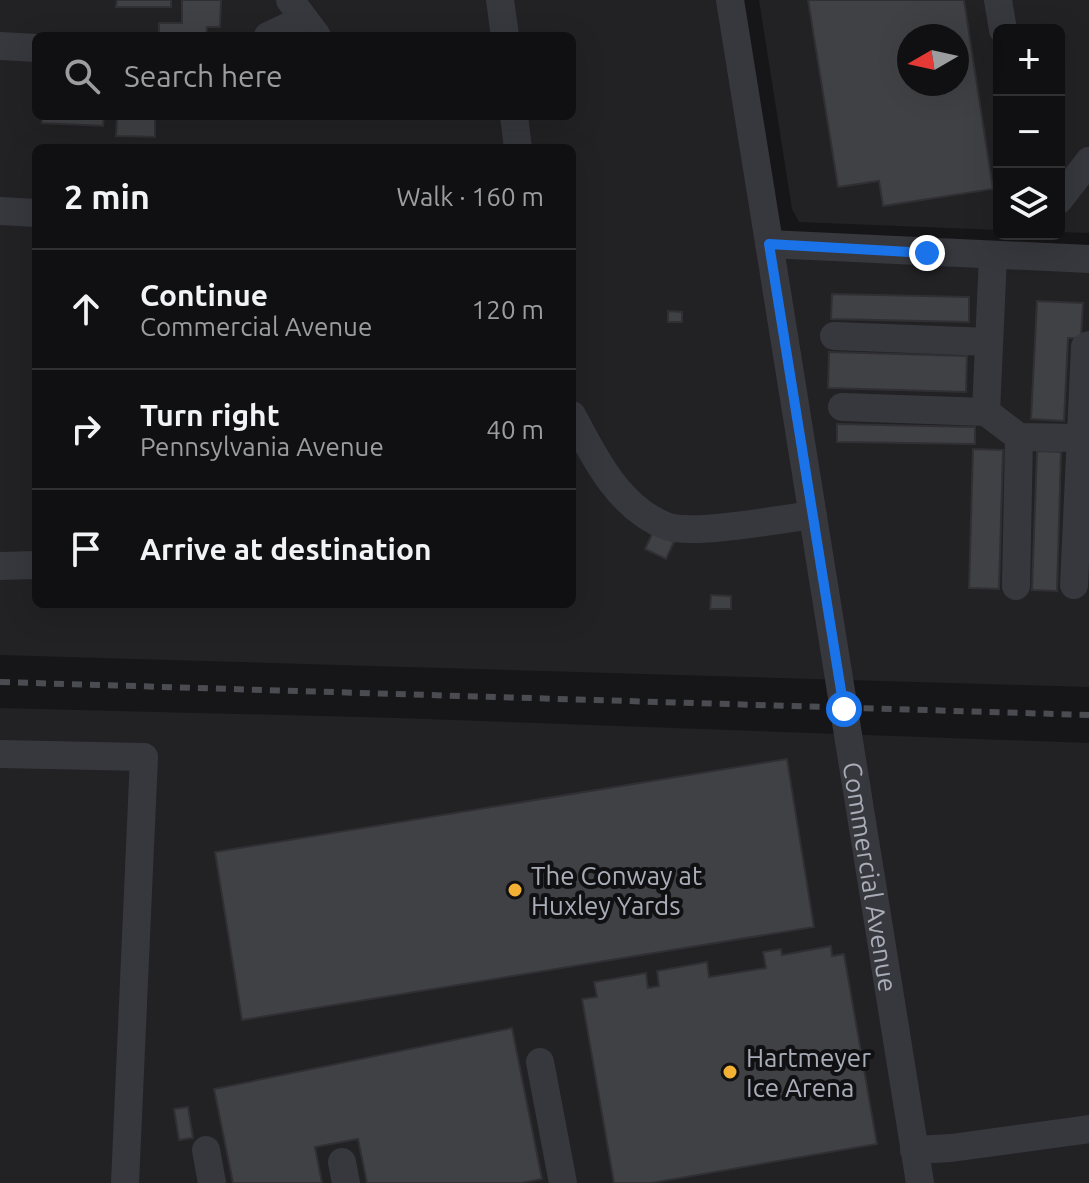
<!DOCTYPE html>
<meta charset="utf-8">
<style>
:root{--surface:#101012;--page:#1e1e20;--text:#f1f3f6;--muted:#9c9d9f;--line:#303032}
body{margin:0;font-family:Ubuntu,sans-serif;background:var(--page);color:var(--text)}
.controls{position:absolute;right:24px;top:24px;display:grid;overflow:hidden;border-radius:12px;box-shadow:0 8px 32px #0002}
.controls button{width:72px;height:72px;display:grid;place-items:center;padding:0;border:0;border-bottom:2px solid var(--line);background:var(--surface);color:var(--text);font:40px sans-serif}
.compass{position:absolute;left:897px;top:24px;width:72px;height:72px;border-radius:50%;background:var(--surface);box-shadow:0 8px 32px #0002;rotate:261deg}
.stop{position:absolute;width:24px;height:24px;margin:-18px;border:6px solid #1a73e8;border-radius:50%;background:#fff}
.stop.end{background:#1a73e8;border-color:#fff;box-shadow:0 2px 8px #0008}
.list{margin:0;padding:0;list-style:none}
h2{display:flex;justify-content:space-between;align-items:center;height:104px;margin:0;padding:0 32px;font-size:34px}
h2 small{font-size:26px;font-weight:400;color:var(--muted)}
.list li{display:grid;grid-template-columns:52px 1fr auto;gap:24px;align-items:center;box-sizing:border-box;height:120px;padding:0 32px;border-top:2px solid var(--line)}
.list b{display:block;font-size:30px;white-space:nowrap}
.list p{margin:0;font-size:26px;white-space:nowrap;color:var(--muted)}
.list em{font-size:26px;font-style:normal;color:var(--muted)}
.icon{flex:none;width:44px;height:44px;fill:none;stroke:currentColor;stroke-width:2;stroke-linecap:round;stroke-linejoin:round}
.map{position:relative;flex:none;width:1089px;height:1183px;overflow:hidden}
.search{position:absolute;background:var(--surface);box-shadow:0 8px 32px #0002;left:32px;top:32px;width:544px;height:88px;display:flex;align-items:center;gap:20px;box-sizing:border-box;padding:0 28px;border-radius:12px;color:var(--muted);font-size:30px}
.panel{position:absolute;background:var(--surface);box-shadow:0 8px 32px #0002;left:32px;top:144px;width:544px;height:464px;border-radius:12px}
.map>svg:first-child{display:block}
</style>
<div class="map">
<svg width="1089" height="1183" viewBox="0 0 1089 1183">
<rect width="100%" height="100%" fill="#161618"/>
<path fill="#222225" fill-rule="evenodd" d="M0,0H730L769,244L1089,259V687L0,655ZM36,36H572V116H36ZM36,148H572V604H36Z
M759,0H1089V233L1059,232V30H999V230L799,222L792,209ZM909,36H957V84H909Z
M0,708L399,718L1089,743V1183H0Z"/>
<path fill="#404145" stroke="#303034" stroke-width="2" fill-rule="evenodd" d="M117,0H171V7H116Z
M182,0H221L220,27H207L206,36H159V23H182Z
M808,0H964L993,189L883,206L879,181L838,187ZM909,36H957V84H909Z
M42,116H104L103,126L42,123Z
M117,116H155V137L116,136Z
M832,294L969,297V322L831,319Z
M1037,301L1083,303L1081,338H1068L1064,421L1031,419Z
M668,311L682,312V322H668Z
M829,352L967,356L966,392L828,388Z
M837,424L975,427V444L837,442Z
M973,449L1003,450L999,589L969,588Z
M1037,451L1061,452L1057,591L1032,590Z
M653,532L674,542L666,559L645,549Z
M711,595L731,596V609H710Z
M787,759L814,927L242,1020L215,852Z
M831,946L832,956L844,954L877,1144L651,1183H614L582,999L597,997L594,982L646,973L648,988L659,986L657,971L707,962L709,977L766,968L763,952L781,949L782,955Z
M512,1028L542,1179L521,1183H367L358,1139L315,1147L322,1183H233L214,1089Z
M188,1107L193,1138L179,1140L174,1109Z"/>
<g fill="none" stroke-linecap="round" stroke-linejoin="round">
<g stroke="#37383d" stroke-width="28">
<path d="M290,0L317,36"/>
<path d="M500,0L505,36"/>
<path id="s1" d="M730,0L920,1183"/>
<path d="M998,0L1003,30"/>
<path d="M268,36L302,20"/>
<path d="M0,46L36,48"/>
<path d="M514,116L518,148"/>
<path d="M1059,200L1089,161"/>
<path d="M0,211L36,213"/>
<path d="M769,244L1089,259"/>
<path d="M993,256L986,412L1019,437L1081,438"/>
<path d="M834,336L989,342"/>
<path d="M842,407L986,412"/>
<path d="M572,415C594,457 619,508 666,526C692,536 781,519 813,515"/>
<path d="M0,566L36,565"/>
<path d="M1074,585L1085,347L1089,345"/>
<path d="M1016,586L1019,437"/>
<path d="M0,754L144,757L125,1183"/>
<path d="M540,1062L563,1183"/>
<path d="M206,1150L212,1183"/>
<path d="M914,1150L951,1148L1089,1129"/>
<path d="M342,1162L346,1183"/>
</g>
<path stroke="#4a4c52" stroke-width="6" stroke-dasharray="10 8" stroke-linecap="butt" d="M0,682L1089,715"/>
</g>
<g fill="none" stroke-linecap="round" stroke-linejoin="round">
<path stroke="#1a73e8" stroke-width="10" d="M844,709L769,244L927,253"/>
</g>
<g fill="#f2b134" stroke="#111113" stroke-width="3">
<circle cx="515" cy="890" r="8"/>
<circle cx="730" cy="1072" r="8"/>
</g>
<g text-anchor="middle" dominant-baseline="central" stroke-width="8" stroke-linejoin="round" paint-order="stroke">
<g font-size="26" fill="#a8adb8" stroke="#111113" text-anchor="start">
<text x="531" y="875">The Conway at<tspan x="531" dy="30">Huxley Yards</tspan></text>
<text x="746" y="1057">Hartmeyer<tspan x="746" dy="30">Ice Arena</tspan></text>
</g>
<g font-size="26" fill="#a8adb8" stroke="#111113">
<text stroke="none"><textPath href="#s1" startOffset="888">Commercial Avenue</textPath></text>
</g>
</g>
</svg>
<div class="controls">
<button>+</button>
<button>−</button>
<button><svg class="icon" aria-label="layers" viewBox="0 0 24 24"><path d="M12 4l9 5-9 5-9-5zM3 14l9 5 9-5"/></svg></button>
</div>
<svg class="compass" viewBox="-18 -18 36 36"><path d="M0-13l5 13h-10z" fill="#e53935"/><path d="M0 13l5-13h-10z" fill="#9c9d9f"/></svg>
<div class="stop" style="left:844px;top:709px"></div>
<div class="stop end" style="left:927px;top:253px"></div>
<div class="search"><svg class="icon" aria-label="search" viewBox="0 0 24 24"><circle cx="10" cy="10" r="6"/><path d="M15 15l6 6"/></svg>Search here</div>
<section class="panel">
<h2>2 min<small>Walk · 160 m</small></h2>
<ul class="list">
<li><svg class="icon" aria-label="ahead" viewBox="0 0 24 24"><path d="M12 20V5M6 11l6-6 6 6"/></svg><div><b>Continue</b><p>Commercial Avenue</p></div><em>120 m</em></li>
<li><svg class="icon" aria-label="right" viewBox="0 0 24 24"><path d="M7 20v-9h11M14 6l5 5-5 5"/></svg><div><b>Turn right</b><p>Pennsylvania Avenue</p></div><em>40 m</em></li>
<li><svg class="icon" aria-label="arrive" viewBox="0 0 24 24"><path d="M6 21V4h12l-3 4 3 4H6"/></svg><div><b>Arrive at destination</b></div></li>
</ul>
</section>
</div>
